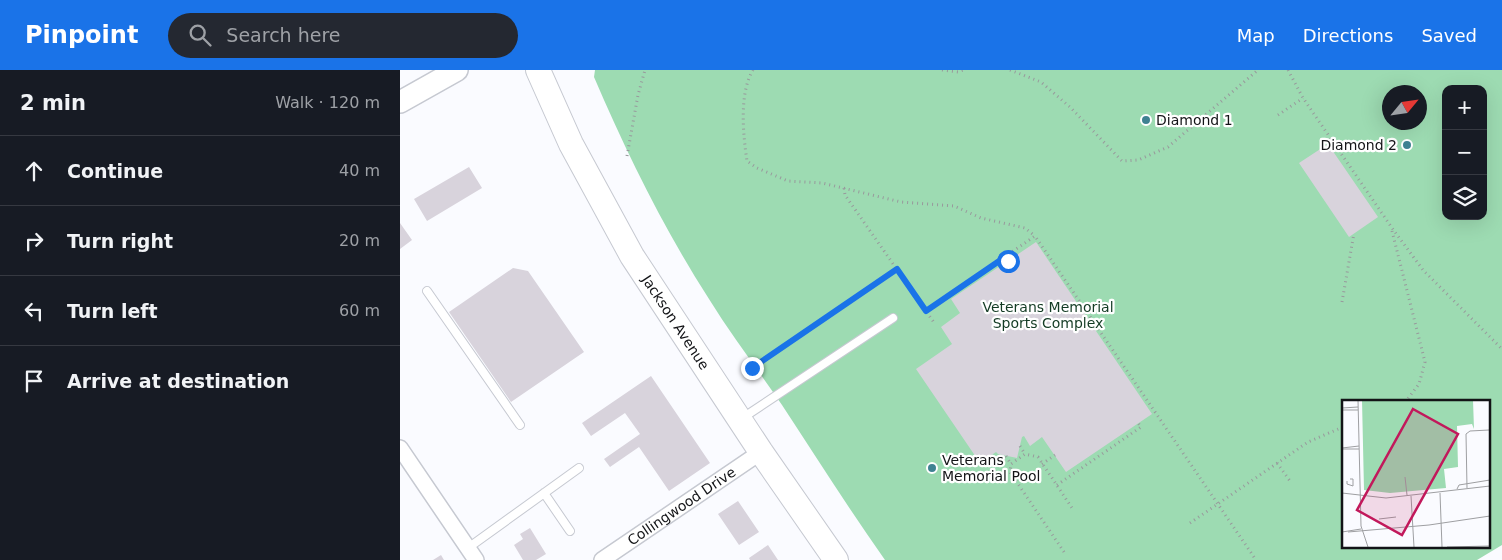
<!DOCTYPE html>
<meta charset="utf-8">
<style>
:root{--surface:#171b24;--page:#242831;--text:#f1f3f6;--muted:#9ea1a6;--line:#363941;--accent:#1a73e8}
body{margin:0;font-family:"DejaVu Sans",sans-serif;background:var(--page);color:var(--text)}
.controls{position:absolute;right:15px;top:15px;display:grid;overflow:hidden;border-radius:10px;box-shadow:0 5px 20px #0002}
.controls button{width:45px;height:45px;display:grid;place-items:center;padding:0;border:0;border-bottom:1px solid var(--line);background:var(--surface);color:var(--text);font:25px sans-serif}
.compass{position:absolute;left:982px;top:15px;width:45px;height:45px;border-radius:50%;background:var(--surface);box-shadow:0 5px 20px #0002;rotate:61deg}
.stop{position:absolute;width:15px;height:15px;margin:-11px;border:4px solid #1a73e8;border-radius:50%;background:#fff}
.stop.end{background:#1a73e8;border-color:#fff;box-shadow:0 1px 5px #0008}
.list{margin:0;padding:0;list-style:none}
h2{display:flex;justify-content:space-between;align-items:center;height:65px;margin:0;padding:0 20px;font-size:21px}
h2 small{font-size:16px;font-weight:400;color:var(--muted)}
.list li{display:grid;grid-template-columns:32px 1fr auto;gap:15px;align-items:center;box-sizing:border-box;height:70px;padding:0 20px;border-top:1px solid var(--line)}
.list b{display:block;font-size:19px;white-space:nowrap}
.list em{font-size:16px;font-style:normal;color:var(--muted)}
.icon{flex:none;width:28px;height:28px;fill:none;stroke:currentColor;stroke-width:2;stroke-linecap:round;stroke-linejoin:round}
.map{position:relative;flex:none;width:1102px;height:490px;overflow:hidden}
header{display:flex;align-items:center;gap:30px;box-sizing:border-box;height:70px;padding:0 25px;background:var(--accent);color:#fff}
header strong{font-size:24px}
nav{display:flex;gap:28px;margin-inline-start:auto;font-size:18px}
.search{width:350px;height:45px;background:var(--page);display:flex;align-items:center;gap:12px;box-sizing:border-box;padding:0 18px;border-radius:28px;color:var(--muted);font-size:19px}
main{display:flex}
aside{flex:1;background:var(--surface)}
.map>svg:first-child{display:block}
</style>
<header>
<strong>Pinpoint</strong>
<div class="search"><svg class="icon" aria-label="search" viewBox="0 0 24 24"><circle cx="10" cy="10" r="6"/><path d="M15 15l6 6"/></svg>Search here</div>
<nav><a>Map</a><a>Directions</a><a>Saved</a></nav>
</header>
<main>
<aside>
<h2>2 min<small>Walk · 120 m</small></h2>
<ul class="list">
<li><svg class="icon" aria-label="ahead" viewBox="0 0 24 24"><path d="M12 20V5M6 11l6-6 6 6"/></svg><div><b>Continue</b></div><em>40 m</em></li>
<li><svg class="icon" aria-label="right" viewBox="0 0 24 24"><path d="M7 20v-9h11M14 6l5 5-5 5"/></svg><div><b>Turn right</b></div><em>20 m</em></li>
<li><svg class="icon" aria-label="left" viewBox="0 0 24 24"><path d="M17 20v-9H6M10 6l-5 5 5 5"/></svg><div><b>Turn left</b></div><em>60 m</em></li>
<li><svg class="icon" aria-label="arrive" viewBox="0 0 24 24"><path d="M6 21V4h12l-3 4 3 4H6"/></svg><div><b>Arrive at destination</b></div></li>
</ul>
</aside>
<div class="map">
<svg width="1102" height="490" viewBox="0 0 1102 490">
<rect width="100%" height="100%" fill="#fafbff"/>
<path fill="#9ddbb2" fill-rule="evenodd" d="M195,0H1102V475L1077,490H485C449,439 416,387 382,335C358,300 332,266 309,229C264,159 227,84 194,7ZM1046,19H1083V146H1046ZM989,22H1019V52H989ZM943,331H1088V476H943Z"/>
<path fill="#d8d3dc" d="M928,74L978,147L949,167L899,93Z
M69,97L82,118L27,151L14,129Z
M0,153L12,170L0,179Z
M636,172L752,344L666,402L642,367L630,376L624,366L622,367L617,388L598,384L596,382L580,393L516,299L552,274L541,257L560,243L551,229Z
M113,198L128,201L184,282L111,332L49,242Z
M251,306L310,393L269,421L239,377L210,397L204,389L240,364L225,343L191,366L182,353Z
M338,431L359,462L339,475L318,444Z
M130,458L146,484L136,490H123L114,475L123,469L120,464Z
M368,475L378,490H350L349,488Z
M41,485L44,490H33Z"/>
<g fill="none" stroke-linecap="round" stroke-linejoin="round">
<g stroke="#c6c9d1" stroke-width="10">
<path id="lane" d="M27,221L120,355
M341,349L493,248
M144,423L170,461
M68,478L179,398"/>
</g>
<g stroke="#c6c9d1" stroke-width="18">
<g id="street">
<path d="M0,378L76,490"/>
<path id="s1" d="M202,490L361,382"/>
</g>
</g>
<g stroke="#c6c9d1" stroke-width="24">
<path id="secondary" d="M0,32L57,0"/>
</g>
<g stroke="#c6c9d1" stroke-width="26">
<g id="primary">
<path id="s2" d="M138,0L171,74L232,186L361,382L436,490"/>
</g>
</g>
<path stroke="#98999c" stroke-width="3" stroke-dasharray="1 4" stroke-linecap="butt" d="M353,0C339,23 343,64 347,91L357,98L388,111L422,113L501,132L554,136L581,148L625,158L635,166
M542,0L558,2L563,0
M610,0L641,12L671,38L722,91L738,90L768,77L858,0
M888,0L903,28L992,158L1023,200L1102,279
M878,45L903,28
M227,86L238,25L245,0
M444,118L445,125L535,254
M992,161L1025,292L1019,314L1006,331
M942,232L954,163
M526,241L635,166L856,490
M352,298L497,199
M620,376L625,384
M606,386L611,394
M877,393L890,411
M642,394L655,385
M657,415L741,357L738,353
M790,453L908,372L943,357
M664,482L610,402L611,394L625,384L638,387L672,438"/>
<use href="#lane" stroke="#fff" stroke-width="8"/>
<use href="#street" stroke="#fff" stroke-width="15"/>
<use href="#secondary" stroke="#fff" stroke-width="21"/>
<use href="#primary" stroke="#fff" stroke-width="24"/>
</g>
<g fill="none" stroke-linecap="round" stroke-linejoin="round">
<path stroke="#1a73e8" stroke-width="6" d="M352,298L497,199L526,241L605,187L608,191"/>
</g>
<g fill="#3f8292" stroke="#fff" stroke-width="2">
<circle cx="746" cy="50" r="5"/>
<circle cx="1007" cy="75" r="5"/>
<circle cx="532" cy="398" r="5"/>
</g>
<g text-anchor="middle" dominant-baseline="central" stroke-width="4.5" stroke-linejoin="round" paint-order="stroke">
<g font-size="14" fill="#131417" stroke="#fff" text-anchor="start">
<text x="756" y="50">Diamond 1</text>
<text x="997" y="75" text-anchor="end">Diamond 2</text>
<text x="542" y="390">Veterans<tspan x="542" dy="16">Memorial Pool</tspan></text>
</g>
<g font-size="14" fill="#133b24" stroke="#fff">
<text x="648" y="237">Veterans Memorial<tspan x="648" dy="16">Sports Complex</tspan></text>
</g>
<g font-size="14" fill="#131417" stroke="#fff">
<text stroke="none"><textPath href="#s2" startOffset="288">Jackson Avenue</textPath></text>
<text stroke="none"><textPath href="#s1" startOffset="96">Collingwood Drive</textPath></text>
</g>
</g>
<g transform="translate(942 330)">
<rect width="148" height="148" fill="#fafbff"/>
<path d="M20,0H131L132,29L130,24L115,26L116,67L102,69L104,88L48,93L22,90Z" fill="#9ddbb2"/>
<path fill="none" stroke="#9e9fa2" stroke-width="1" d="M16,0L19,126L26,147M0,8L16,7M0,10H16M148,22V54M0,48L17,46M0,49H17M63,77L65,95M5,81V84L11,86V79H8M125,88L124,34L128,31L147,30M115,89L117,85L148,80M0,93L44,98L148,86M98,93L100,147M69,96L72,147M37,119L54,117M0,132L19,129M6,132L87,125L148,116M105,147L148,146"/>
<path fill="#c2185b" fill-opacity="0.15" stroke="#c2185b" stroke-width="2.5" d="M71,9L116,34L60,135L15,110Z"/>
<rect width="148" height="148" fill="none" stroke="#131417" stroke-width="2.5"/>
</g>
</svg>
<div class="controls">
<button>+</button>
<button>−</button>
<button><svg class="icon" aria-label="layers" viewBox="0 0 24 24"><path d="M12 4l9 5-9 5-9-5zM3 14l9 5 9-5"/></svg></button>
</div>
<svg class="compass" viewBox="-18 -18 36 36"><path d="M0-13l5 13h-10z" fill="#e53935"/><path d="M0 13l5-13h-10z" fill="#9ea1a6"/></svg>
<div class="stop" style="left:608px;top:191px"></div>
<div class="stop end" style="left:352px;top:298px"></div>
</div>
</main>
